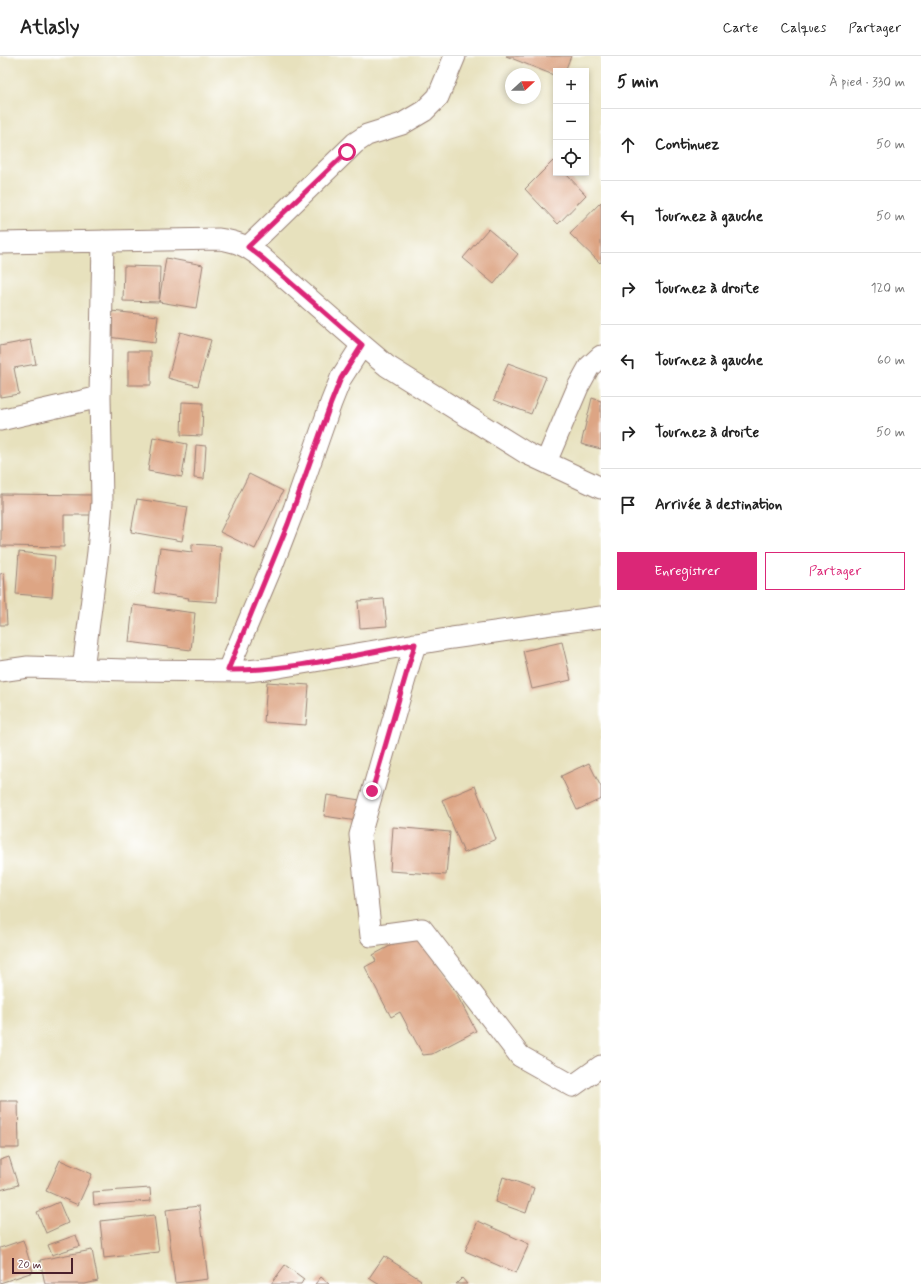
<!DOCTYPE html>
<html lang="fr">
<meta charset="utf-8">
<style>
:root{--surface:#fff;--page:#f6f6f6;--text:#222;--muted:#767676;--line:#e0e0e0;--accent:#db2777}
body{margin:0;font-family:Mynerve,sans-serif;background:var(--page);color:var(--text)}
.controls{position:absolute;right:12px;top:12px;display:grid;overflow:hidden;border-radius:0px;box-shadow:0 2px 6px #0003}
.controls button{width:36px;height:36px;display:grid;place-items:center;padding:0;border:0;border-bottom:1px solid var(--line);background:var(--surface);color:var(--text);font:20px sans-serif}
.compass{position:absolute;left:505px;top:12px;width:36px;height:36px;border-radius:50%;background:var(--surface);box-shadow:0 2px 6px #0003;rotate:69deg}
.scale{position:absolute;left:12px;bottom:10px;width:61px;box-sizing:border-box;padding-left:4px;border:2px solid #4a1f2b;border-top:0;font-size:11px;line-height:14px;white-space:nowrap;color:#4a1f2b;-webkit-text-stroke:3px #fff;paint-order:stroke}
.stop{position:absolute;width:12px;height:12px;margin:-9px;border:3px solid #db2777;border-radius:50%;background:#fff}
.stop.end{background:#db2777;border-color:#fff;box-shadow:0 1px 4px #0008}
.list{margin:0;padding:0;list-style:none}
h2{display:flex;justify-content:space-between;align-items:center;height:52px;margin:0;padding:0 16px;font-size:17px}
h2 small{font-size:13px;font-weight:400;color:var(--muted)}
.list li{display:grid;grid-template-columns:26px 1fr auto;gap:12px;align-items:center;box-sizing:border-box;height:72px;padding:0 16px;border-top:1px solid var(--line)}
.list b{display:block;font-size:15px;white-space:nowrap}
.list em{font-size:13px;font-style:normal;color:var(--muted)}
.actions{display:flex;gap:8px;padding:12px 16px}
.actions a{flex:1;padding:9px 0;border:1px solid var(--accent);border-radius:0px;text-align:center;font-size:14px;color:var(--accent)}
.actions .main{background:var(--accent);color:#fff}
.icon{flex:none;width:22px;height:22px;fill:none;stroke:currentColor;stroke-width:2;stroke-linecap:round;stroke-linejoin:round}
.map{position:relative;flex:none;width:601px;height:1228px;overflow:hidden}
header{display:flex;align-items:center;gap:24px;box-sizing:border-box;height:56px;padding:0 20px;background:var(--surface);border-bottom:1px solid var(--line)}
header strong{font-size:19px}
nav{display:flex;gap:22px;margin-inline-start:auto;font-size:14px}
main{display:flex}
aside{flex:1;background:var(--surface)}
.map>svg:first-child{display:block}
</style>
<header>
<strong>Atlasly</strong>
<nav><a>Carte</a><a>Calques</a><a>Partager</a></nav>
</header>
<main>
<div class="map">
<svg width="601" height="1228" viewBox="0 0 601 1228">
<rect width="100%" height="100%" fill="#fff"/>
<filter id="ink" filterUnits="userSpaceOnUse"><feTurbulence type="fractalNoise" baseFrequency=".025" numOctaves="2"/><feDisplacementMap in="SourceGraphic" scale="8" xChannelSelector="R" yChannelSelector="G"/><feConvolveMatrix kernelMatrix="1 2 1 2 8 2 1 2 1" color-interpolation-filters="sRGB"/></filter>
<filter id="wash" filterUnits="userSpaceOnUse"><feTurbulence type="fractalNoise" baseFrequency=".012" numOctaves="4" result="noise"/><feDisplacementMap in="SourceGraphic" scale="16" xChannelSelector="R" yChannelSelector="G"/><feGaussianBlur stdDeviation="0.9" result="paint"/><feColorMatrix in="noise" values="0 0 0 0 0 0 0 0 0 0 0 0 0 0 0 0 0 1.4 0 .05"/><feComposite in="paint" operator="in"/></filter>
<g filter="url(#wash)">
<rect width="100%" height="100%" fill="#e7e1bd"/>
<g id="blocks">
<path fill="#dda584" d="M506,0H571L565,15H556V20Z
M553,105L556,108V117H565L586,139L558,168L525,133Z
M601,146V206L600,207L570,178Z
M488,173L518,198L494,228L463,202Z
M166,202L203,209L196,252L159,246Z
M124,210L160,211L159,246L123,245Z
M111,255L158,260L155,287L108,281Z
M180,276L211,284L198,330L168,322Z
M31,284L36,308L14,312L19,338L0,341V290Z
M128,295H151V329H128Z
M508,307L546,321L531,358L494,344Z
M592,342L601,345V393L581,388Z
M182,346L203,347L202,380L181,379Z
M153,381L187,388L182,421L148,415Z
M196,389L206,390L204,423L194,422Z
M249,418L283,435L255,493L220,476Z
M1,438L95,439V459H64V491L1,490Z
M137,443L188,451L182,485L131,476Z
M192,488L221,490L217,546L188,544L189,542L154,537L160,492L192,496Z
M19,496L55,500L52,541L16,538Z
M4,517L7,569H0V518Z
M384,543L387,570L360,572L358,545Z
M133,549L195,557L191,594L129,586Z
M562,586L571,624L532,633L523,595Z
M267,626L309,629L306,669L264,666Z
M589,707L601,731V743L577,754L561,720Z
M475,730L496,783L464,797L442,744Z
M327,739L373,746L370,767L324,760Z
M393,771L450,776L446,819L390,815Z
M422,873L476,975L432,998L423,999L400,956L391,961L365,911L376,905L373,899Z
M0,1045H18L19,1092H0Z
M9,1101L18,1129L0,1134V1104Z
M60,1104L92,1118L78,1149L46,1135Z
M503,1121L534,1132L526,1157L495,1146Z
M150,1132L151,1145L94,1149L93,1136Z
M59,1146L68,1167L46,1177L37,1156Z
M199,1150L208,1223L175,1227L166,1154Z
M154,1159L159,1196L104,1202L100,1165Z
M478,1165L529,1188L516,1217L465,1195Z
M76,1179L80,1190L52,1199L48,1189Z
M23,1184L33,1216L0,1227V1192Z
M92,1194L98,1225L85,1228H45L40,1204Z
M384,1200L421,1224L418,1228H378L369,1222Z
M285,1209L304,1223L301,1228H271Z
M321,1221L329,1228H315Z
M462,1222L467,1228H456Z"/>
</g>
</g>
<g filter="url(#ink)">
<use href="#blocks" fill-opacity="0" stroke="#988074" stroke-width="1"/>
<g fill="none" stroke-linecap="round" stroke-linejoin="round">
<g stroke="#988074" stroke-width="23">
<path id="minor" d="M0,187L219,183C238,186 245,189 261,201L362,289L387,310L526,397L601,432
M248,191L355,87L367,79L402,68L424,55L438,41L455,0
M0,364L100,341
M546,406L578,331L589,311L601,300
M415,588L360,779L371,880L422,873L520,1000L573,1030L601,1010
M83,613L98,496L102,446L100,341L103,185
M228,614L272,510L294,453L331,347L341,322L362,289
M0,615L28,611L127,614L247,615L267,613L452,582L601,561"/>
</g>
<use href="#minor" stroke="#fff" stroke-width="21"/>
</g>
</g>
<g fill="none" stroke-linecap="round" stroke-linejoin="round" filter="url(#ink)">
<path stroke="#db2777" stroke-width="5" d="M347,96L248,191L261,201L362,289L341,322L331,347L288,468L228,614C291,615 354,599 415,588L372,735"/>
</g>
</svg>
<div class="controls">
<button>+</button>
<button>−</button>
<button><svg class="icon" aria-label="locate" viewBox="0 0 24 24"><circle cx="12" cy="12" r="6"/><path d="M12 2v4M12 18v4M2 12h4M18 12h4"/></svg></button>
</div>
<svg class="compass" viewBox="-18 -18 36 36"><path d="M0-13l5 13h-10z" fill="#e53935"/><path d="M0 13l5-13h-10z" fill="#767676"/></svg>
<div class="scale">20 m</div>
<div class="stop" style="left:347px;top:96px"></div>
<div class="stop end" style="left:372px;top:735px"></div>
</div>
<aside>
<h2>5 min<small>À pied · 330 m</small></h2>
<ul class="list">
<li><svg class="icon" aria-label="ahead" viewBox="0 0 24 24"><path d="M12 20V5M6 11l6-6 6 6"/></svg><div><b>Continuez</b></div><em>50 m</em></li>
<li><svg class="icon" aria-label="left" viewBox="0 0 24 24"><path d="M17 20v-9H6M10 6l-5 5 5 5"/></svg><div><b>Tournez à gauche</b></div><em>50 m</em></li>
<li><svg class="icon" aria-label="right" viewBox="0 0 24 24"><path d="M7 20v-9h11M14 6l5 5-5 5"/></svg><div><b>Tournez à droite</b></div><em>120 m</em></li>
<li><svg class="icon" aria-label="left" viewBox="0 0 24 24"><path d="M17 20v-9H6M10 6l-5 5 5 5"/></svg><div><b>Tournez à gauche</b></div><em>60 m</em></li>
<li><svg class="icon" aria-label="right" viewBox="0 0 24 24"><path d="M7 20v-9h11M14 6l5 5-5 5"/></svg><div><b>Tournez à droite</b></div><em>50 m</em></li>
<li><svg class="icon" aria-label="arrive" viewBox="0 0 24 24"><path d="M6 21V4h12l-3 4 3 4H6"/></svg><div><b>Arrivée à destination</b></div></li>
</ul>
<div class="actions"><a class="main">Enregistrer</a><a>Partager</a></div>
</aside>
</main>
